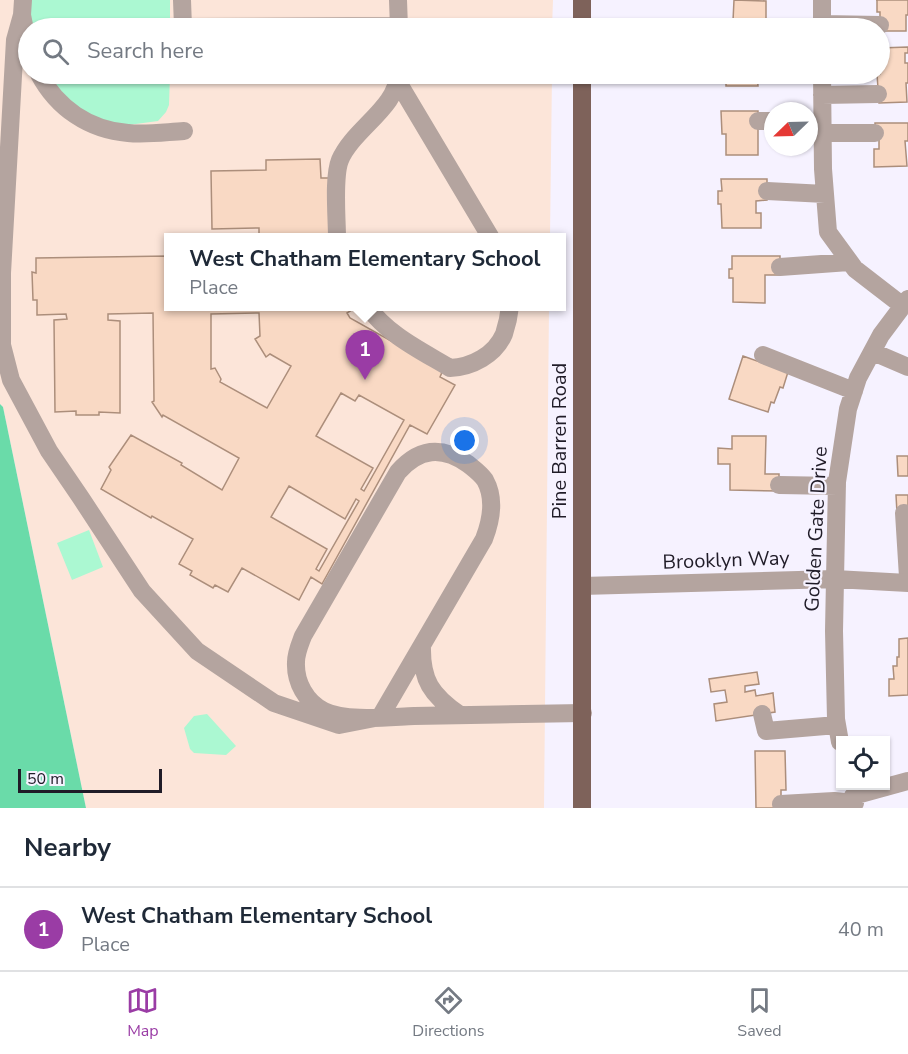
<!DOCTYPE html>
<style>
:root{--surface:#fff;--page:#f6f6f7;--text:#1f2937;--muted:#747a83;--line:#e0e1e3;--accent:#9a3ca5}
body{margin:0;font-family:"Nunito Sans",sans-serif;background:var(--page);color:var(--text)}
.controls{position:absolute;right:18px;bottom:18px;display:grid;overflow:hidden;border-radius:0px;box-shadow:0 2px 4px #0004}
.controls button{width:54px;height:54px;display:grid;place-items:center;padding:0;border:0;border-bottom:2px solid var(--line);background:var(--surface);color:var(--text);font:30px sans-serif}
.compass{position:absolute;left:764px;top:102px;width:54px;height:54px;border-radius:50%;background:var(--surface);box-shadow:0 2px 4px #0004;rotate:247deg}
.scale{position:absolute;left:18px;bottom:15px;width:144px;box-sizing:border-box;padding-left:6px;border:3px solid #201c28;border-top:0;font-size:16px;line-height:21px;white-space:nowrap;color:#201c28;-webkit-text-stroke:4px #f6f2ff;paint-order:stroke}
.you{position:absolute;left:465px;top:441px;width:21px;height:21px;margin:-15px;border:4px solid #fff;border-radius:50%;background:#1a73e8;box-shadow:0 0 0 9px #1a73e833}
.badge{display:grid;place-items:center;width:39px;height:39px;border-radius:50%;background:var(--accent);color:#fff;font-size:20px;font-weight:700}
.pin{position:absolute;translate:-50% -50px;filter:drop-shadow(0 2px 3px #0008)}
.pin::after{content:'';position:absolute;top:32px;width:21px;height:18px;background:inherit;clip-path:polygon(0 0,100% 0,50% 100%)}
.popup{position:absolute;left:164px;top:233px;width:402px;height:78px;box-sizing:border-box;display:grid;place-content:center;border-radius:0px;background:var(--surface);filter:drop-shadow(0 2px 4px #0005);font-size:20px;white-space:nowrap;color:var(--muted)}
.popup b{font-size:22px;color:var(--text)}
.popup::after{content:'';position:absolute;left:50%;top:100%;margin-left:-12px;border:12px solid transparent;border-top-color:var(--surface)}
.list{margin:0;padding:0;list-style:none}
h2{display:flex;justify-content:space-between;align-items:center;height:78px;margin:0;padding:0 24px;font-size:26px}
h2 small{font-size:20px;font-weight:400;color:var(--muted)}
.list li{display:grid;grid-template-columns:39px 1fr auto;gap:18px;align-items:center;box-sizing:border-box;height:84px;padding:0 24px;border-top:2px solid var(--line)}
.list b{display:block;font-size:22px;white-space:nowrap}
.list p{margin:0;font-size:20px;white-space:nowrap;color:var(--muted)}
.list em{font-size:20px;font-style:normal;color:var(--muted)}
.icon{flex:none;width:33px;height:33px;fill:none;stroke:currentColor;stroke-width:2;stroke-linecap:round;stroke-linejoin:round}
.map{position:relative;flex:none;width:908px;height:808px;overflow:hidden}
.search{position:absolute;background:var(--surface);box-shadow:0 2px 4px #0004;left:18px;right:18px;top:18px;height:66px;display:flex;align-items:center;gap:15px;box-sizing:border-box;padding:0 21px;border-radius:33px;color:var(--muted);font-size:22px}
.sheet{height:162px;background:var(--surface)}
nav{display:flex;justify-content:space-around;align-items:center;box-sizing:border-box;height:84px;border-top:2px solid var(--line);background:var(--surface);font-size:16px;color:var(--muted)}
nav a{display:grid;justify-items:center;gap:3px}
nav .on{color:var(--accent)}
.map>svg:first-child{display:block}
</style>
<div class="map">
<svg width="908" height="808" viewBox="0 0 908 808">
<rect width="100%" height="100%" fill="#f6f2ff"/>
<path fill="#fce5d9" d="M0,0H553L552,28H28V74H552L550,237L168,238V306L549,307L544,808H86L3,407L0,404Z"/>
<path fill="#abf8d2" d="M29,0H170V28H31Z
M47,74H170L169,105L166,112L158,121L121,126L102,122L70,102Z
M89,530L103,567L72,580L57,543Z
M207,714L236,746L226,755L194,753L190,749L184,728L194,716Z"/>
<path fill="#6adba9" d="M0,404L3,407L86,808H0Z"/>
<path fill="#f9d9c4" stroke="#ac8e7b" stroke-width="1.5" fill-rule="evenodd" d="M734,0L766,1V21H733Z
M876,0H908V15H906V31H880V12H877V0Z
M908,47V53H905V63H908V83H906L907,102L879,103L877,74H880V48Z
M726,74H757L758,86H726Z
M721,111H758V155H726V134H722Z
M875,123H908V141H905L907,166L874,167V149H879V139H875Z
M320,159L321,178H329L330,238H259V228L212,229L211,171L266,170V160Z
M721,179H767V200L756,201V213H761V228H722L721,204H718V191H722Z
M168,256V306H351L352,310L347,313L350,318L443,370L440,377L455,385L427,434L410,425L322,584L311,577L299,600L242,568L228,592L215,585L213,588L190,575L192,571L179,564L193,539L152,516L151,518L101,489L111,470L109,467L131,435L182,463L181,465L222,490L239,458L163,415L162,417L152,402L154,401L153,313L108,314V320L120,321V413L99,412V415H76V411L55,412L54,320L67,319L66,314L37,315V300H33L32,272L36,273V258ZM259,313L260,336L255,339L266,357L270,354L291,366L267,408L220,382L221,379L215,368L211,369V314ZM341,393L355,401L359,395L404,420L364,491L361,489L373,468L316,436ZM289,486L345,519L356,499L359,501L319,571L316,569L327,549L271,517Z
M732,256H780V275H765V303L733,302V278H729V269H732Z
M743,356L788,372L783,388L780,387L774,403L771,402L768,412L729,399Z
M732,436H766L765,474H779V491L730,490V464H718V448L732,449Z
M897,456H908V476H898Z
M896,495H908V512L897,513Z
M908,638V695L889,696V679H894L893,666H897V657H899V639Z
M757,672L759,684L745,686V692L755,690L756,696L773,693L775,712L716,721L714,704L727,702L725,690L711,692L709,679Z
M755,751H785L786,790H781V808H756Z"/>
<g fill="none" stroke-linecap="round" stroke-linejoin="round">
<path stroke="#b4a49f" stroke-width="18" d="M23,0L22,15L28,45
M182,0L183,27L399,26
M398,0L399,28
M822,0V28
M22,15L15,40L2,273V345L11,380L49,451L81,498L142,591L197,651L274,703L339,725L380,717L484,539C491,521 495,498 485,480C480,473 474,469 468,464C442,446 419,448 398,472L303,636C300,644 296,653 296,662C295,682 306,702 324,711C346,722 389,717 414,716C470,715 527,714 583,713
M822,24L880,25
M39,74C57,108 89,130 128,133C146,135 166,132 184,131
M822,74L823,169L828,232L855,269L903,306
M398,82L491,238
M822,95L878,94
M758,121H773
M822,133H875
M767,191L825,194
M337,238C337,217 333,177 340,160C353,129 398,107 398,74
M780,267L849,262
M367,306C388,335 420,350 450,368C472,367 495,355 504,334C507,325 509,316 510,306
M873,352L908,367
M763,355L854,391
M779,485L837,486
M904,513L908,577
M582,586L835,579L908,583
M422,645C421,680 431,695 460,715
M762,714L766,731L837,725
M840,742L836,719L834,631L835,579L837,482L848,409L858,378L881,335L908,299
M853,796L908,781
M781,804L834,801L855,803"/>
<path stroke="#7e625a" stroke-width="18" d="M582,0V28
M582,808V74"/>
</g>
<g text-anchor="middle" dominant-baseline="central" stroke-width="4.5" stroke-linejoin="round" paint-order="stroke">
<g font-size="20" fill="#201c28" stroke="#f6f2ff">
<text transform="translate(559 441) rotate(-90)">Pine Barren Road</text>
<text transform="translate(816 529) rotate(-87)">Golden Gate Drive</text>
<text transform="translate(726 560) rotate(-2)">Brooklyn Way</text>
</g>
</g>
</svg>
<div class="controls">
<button><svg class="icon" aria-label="locate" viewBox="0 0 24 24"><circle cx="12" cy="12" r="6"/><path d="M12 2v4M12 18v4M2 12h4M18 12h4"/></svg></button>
</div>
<svg class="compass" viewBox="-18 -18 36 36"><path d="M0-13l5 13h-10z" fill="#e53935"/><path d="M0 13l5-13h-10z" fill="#747a83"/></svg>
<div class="scale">50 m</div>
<div class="you"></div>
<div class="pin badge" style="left:365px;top:380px">1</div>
<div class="popup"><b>West Chatham Elementary School</b>Place</div>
<div class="search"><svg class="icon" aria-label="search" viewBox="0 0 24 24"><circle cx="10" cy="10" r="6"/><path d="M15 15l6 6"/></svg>Search here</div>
</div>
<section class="sheet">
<h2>Nearby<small></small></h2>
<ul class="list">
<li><span class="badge">1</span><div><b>West Chatham Elementary School</b><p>Place</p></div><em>40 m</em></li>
</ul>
</section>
<nav>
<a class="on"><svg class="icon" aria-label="map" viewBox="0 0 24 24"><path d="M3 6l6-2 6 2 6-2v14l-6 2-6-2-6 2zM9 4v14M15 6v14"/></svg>Map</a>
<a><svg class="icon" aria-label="directions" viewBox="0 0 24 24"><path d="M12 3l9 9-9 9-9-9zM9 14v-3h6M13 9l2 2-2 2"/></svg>Directions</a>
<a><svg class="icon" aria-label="saved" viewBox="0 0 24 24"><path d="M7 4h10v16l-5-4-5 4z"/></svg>Saved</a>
</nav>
